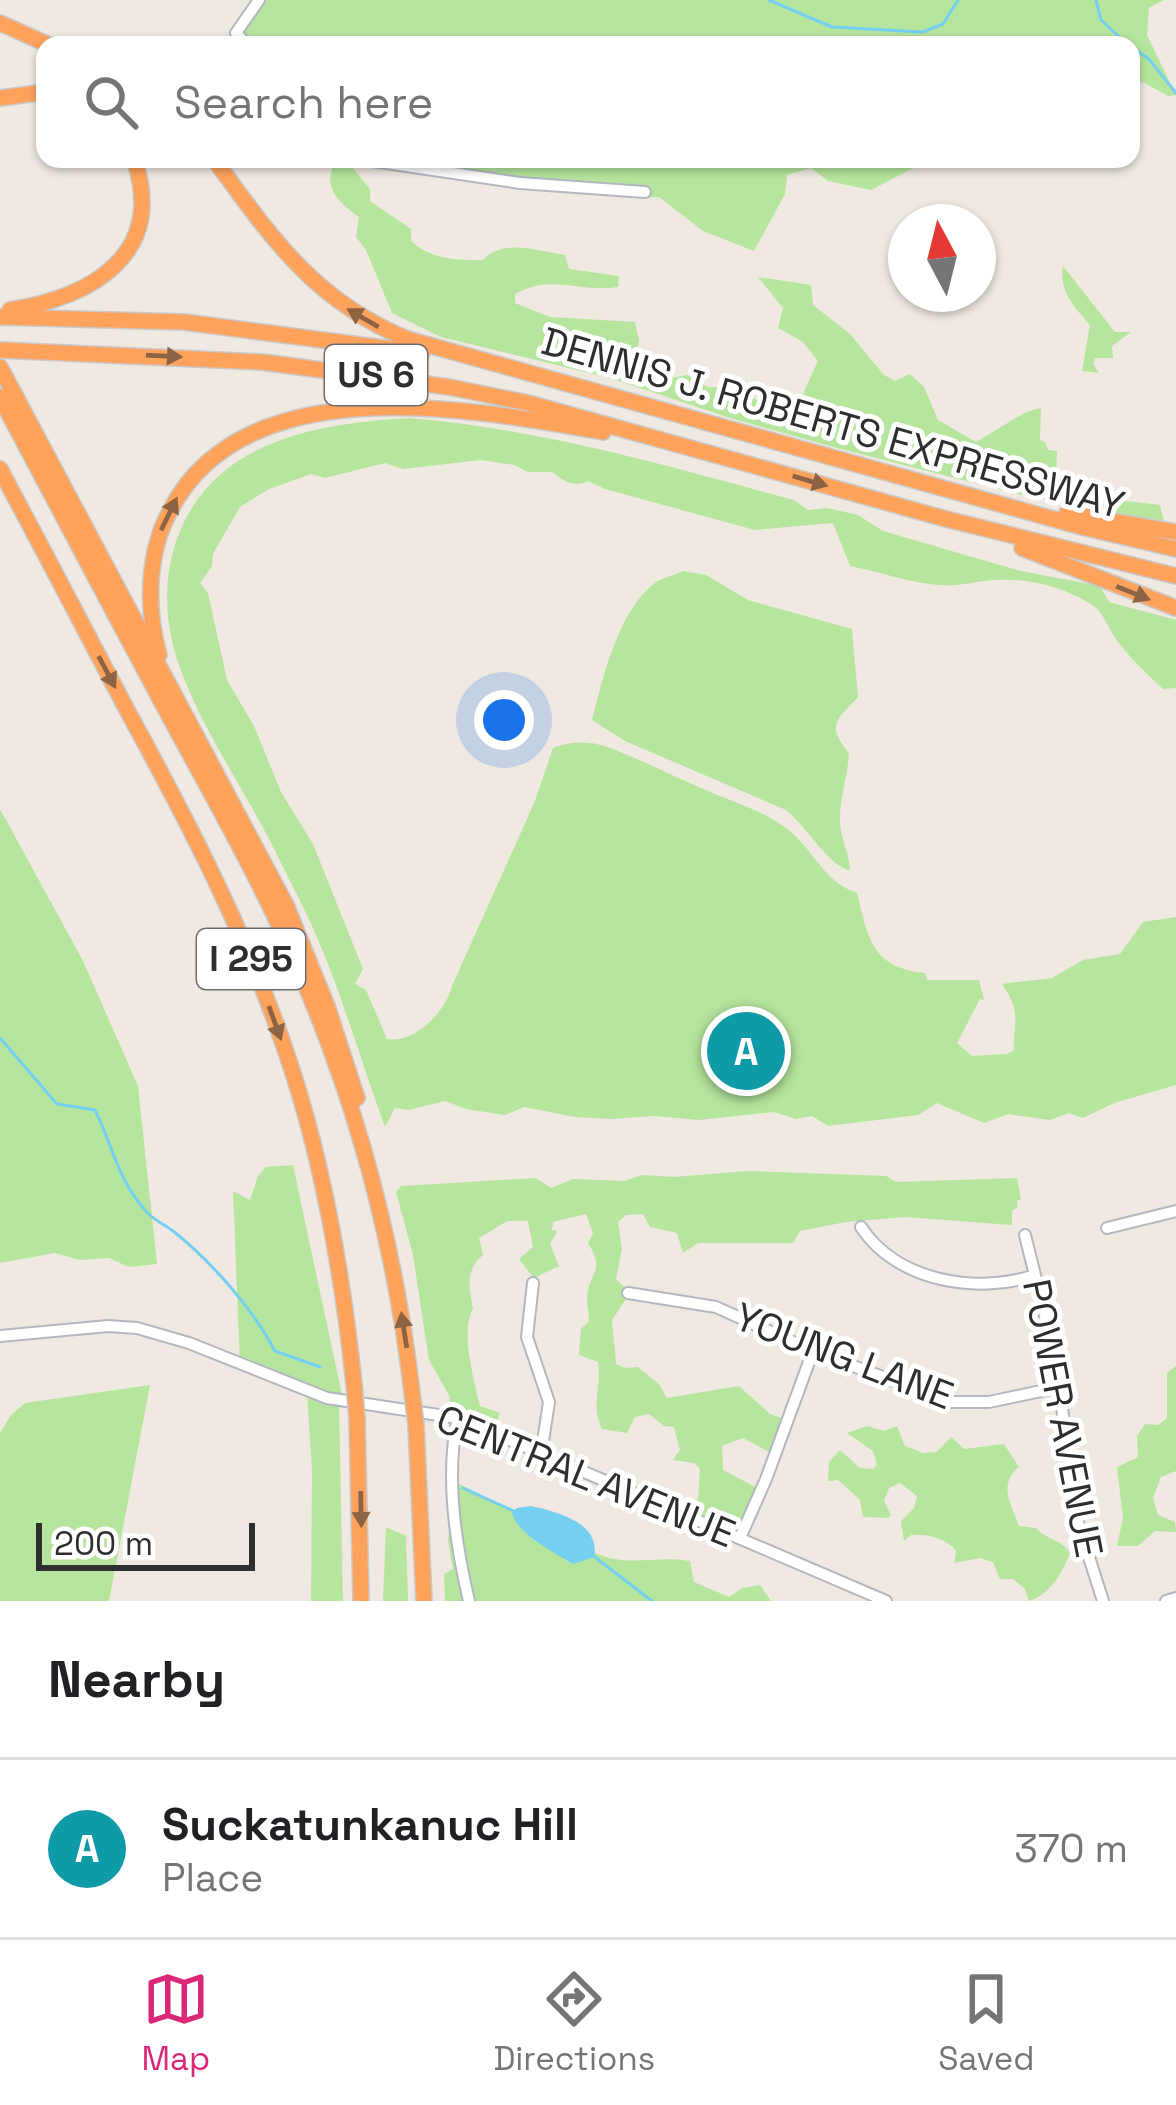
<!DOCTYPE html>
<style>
:root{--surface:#fff;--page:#f6f6f6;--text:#202124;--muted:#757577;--line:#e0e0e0;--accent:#db2777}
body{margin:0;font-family:"Space Grotesk",sans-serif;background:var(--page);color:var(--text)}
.compass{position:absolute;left:888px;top:204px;width:108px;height:108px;border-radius:50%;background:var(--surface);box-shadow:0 3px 9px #0004;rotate:353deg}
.scale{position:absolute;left:36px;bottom:30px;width:219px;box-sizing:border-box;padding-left:12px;border:6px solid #2e2e2e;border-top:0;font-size:33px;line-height:42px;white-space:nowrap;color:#2e2e2e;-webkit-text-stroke:9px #fff;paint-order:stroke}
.you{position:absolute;left:504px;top:720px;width:42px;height:42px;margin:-30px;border:9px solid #fff;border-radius:50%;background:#1a73e8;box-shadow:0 0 0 18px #1a73e833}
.badge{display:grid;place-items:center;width:78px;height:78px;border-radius:50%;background:var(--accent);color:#fff;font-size:39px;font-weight:700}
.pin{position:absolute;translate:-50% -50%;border:6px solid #fff;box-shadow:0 3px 12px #0006}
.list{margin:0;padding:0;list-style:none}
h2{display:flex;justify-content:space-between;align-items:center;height:156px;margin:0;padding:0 48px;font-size:51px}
h2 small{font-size:39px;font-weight:400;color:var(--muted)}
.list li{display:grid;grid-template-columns:78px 1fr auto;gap:36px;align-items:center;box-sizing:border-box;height:180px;padding:0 48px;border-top:3px solid var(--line)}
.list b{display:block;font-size:45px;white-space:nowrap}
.list p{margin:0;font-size:39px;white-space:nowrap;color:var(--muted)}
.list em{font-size:39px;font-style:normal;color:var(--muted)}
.icon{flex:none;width:66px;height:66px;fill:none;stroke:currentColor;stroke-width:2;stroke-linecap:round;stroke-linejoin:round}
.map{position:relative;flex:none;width:1176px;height:1601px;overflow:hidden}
.search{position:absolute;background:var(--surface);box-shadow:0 3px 9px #0004;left:36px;right:36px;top:36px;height:132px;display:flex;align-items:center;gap:30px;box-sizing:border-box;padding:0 42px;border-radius:24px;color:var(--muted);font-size:45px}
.sheet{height:336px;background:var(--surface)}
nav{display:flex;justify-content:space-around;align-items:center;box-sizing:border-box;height:168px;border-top:3px solid var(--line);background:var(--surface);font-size:33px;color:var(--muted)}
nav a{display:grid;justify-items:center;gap:6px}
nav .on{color:var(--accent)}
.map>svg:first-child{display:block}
</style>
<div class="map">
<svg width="1176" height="1601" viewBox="0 0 1176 1601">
<rect width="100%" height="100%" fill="#efe9e1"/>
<path fill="#b6e59e" d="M259,0H1164L1149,8L1147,35L1176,95L1168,96L1143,82L1131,85V45H248L238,34Z
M337,159H346L370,189V201L411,229V241C431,260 456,260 483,260C502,238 538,251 565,255L569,269L619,276L618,287C578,293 552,273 515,294V303L550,317L635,322L639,341L635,357L642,368L672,378L687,375L708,387L738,388L770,408L803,394L818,361L803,342L778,328L783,308L758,277L811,285L813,305L850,334L884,375L895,381L910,374L924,387L938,420L976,442L1026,412L1041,408L1040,440L1045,442L1048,450L1057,451L1056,479L1117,500L1160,505L1164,522L1022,495L837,448L730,418L610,378L441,337L392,313L366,250L356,237L359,217C338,202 320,186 337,159Z
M362,159H931L871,190L828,181L811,168L787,175L785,194L754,251L703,231L659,197L635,198Z
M1063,266L1115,332H1131L1112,346L1113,358H1095L1093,364L1099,373L1082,371L1090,325C1075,308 1058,290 1063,266Z
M409,418C541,429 667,466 794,500L808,510L827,508L858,515L883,531L962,554L1021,571L1100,586L1109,602L1176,620V688L1163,689C1147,674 1131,659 1118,642C1109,630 1104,612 1091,604C1062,587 1030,578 995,580C976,581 957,587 939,585C909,583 881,572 850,566L833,523L755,530L605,489L588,481C574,488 563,481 552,472H528L514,465L481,460L403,469L385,463L325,478L311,474L269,489L240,507L213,554L212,566L200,583L208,593L227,680L254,726L281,792L313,844L363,969L355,984L366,990L387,1039C415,1044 446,1011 452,986L535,801L553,748C571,741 589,741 607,747C641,759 674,777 708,791C733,802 761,810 783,826C813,846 821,881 857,893C868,938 872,968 925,973L927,980H979L984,1000L980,999L957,1043L972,1056L1007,1054L1014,1050C1014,1018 1021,1012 1002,984L1052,978L1083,960L1120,954L1143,922L1176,917V1085L1114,1103L1083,1118L1069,1113L1050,1120L1008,1114L984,1123L937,1103L918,1115L828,1126L812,1116L796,1119L774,1112L699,1120L654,1116L611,1119L575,1117L524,1107L505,1115L466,1109L445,1101L409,1110L395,1108L385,1127C364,1070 347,1011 324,954C312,923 296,893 281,863C250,797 199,727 177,659C165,622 163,580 176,542C210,441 314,424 409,418Z
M683,571L706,575L748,600L852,629L858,697C836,720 826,726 849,753C848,776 839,799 840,823C841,840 850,854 850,871C827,864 807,827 786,810L625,741L592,720C603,678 616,619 649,588C657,579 672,576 683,571Z
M0,809L83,961L138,1086L157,1264L129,1267L109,1258L80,1260L55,1253L0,1263Z
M293,1165L342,1395L339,1403L343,1601H311L312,1470L307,1394L240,1366L233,1191L250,1200L258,1176L266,1167Z
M748,1171L886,1176L896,1182L1017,1178L1021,1200H1017L1018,1207L1012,1211V1225L905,1217L846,1222L800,1231L793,1243H698L683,1253L677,1233L650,1227L643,1214L626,1215L618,1222L622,1249L616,1279L630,1293L612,1320L616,1364L625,1368L638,1367L660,1385L667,1398L739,1386L770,1414L787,1420L773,1454L743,1438L722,1446L723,1470L761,1490L741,1536L689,1515L698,1499L700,1469L694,1463L673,1460L680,1450L674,1427L664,1426L649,1414L635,1417L627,1433L602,1429C590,1404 602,1388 598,1362L579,1355L581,1329L589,1321C589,1314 587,1307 587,1300C587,1273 607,1273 588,1243L593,1233L586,1214L553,1222L552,1230L557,1231L550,1244L559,1266L534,1278L519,1259L533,1247L528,1221H507L479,1238L483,1255C465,1270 469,1287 473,1309C460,1330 474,1381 480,1406L500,1413L493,1434L448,1416L450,1397L429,1360L413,1255L396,1192L401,1186L536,1178L551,1188L573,1179L624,1181L642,1175L674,1177Z
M1176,1366V1471L1161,1477L1153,1498L1158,1515L1175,1522L1176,1532L1155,1531L1138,1546H1117L1123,1518L1117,1467L1138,1457L1137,1436L1145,1424L1158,1425L1167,1418V1373Z
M150,1385L109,1601H0V1433L11,1415L25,1403Z
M867,1426L884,1431L897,1426L905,1446L923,1453L937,1452L951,1437L964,1449L1004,1444L1019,1467C997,1485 1012,1505 1019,1526L1036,1528C1046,1540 1062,1539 1070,1553C1062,1573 1051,1594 1029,1601L1025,1589L1013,1579H1000L993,1562L980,1558L954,1563L956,1551C947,1538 927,1534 911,1535L904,1541L901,1521L914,1508L917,1496L900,1483L889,1488L884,1501L891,1515L888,1518L863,1517L860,1500L838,1480L828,1481L829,1462L840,1450L860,1468L873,1469L877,1465L873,1451L847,1433Z
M453,1481L513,1511L531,1538L554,1549L567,1561L595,1553C628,1568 655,1555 690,1561L694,1582L729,1597L742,1588L760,1585L771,1601H445L444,1574L453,1569L448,1541Z
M386,1527L406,1536L408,1601H383Z"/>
<path fill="#75cff0" d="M531,1506C558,1512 601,1523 594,1557L573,1564C554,1552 518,1535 512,1513L517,1508Z"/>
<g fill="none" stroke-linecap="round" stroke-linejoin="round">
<path stroke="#75cff0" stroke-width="3" d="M769,0L832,27L923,32L943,24L958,0
M1096,0L1101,20L1128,45
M1131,47L1149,59L1176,93
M0,1038L57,1104L95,1110C113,1146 116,1176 144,1209C151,1219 164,1224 173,1231C211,1261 253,1309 275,1351L320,1367
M463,1488L516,1512
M592,1555L652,1601"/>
<g stroke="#b4b7c1" stroke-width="14">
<path id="minor" d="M247,45L236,33L259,0
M359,159L520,183L645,192
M861,1227C896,1281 977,1295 1035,1275
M1107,1228L1176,1211
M1025,1235L1057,1364L1074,1510L1103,1601
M533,1283L527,1337L549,1402L541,1454
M628,1293L716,1307L813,1351L950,1402H989L1060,1387
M0,1336L108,1326L137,1328L189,1343L327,1398L458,1418L886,1601
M458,1418C445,1473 456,1546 469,1601
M740,1538L766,1479L813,1351
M1166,1601L1176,1598"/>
</g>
<g stroke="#c9c9c9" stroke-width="18">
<path id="highway" d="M0,23L49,45
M0,98L45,92
M214,159C271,237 313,300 407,339L1082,527L1176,549
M10,310C91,297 167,255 134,159
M0,317L184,322L422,353
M0,350L262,362L449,387L528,403L946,519L1176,576
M0,367L286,905L327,1006L357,1098
M0,397C53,497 105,596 158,695C201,776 247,855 285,938C351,1082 394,1236 412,1393
M0,469C43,549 84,629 127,710C191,827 252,945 293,1073C325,1173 343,1279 354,1384
M1067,513L1176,532
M1022,548L1176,608
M159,655C146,609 147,553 170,511C245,365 474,409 603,432
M357,1418L361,1601
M416,1425L424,1601"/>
</g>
<use href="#minor" stroke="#fff" stroke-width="10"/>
<use href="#highway" stroke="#ffa35c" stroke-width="15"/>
<g stroke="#c9c9c9" stroke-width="18" stroke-linecap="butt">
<path id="highway-bridge" d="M354,1384L357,1418
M412,1393L416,1425"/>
</g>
<use href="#highway-bridge" stroke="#ffa35c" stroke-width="15"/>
</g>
<defs><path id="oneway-solid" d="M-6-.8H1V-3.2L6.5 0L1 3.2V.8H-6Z" transform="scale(3)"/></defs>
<g fill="#8c6343">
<use href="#oneway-solid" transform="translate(363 318) rotate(-150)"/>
<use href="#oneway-solid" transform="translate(164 356) rotate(3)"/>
<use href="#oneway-solid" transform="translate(810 481) rotate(16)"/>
<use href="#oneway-solid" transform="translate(169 514) rotate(-64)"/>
<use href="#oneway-solid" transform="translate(1133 593) rotate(22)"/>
<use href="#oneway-solid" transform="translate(107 672) rotate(62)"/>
<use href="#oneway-solid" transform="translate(275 1023) rotate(70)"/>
<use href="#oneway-solid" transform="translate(404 1330) rotate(-99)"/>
<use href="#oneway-solid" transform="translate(361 1509) rotate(89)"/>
</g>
<g text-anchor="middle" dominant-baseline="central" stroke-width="10" stroke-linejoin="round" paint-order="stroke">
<g fill="#fff" stroke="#6d6d6d" stroke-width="3">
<rect x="325" y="345" width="102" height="60" rx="9"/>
<rect x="197" y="929" width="108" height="60" rx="9"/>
</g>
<g font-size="36" font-weight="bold" fill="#2e2e2e">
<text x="376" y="375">US 6</text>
<text x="251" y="959">I 295</text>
</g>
<g font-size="39" fill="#2e2e2e" stroke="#fff">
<text transform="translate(833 423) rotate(16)">DENNIS J. ROBERTS EXPRESSWAY</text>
<text transform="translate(844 1356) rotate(21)">YOUNG LANE</text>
<text transform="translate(1063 1418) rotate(79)">POWER AVENUE</text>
<text transform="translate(586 1476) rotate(22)">CENTRAL AVENUE</text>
</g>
</g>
</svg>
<svg class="compass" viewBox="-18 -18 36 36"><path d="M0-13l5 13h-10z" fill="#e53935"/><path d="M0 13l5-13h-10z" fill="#757577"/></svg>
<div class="scale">200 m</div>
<div class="you"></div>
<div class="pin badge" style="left:746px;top:1051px;background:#0f9aa8">A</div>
<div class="search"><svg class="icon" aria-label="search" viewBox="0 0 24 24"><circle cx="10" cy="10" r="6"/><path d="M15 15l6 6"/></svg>Search here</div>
</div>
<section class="sheet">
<h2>Nearby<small></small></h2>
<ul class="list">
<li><span class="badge" style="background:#0f9aa8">A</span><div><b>Suckatunkanuc Hill</b><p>Place</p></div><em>370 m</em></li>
</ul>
</section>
<nav>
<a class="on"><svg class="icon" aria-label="map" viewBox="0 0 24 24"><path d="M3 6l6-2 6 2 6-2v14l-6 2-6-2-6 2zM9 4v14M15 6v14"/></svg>Map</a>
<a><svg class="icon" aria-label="directions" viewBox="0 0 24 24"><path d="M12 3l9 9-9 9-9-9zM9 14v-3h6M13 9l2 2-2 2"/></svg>Directions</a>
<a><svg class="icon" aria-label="saved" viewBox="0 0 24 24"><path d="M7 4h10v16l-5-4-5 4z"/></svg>Saved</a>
</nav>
